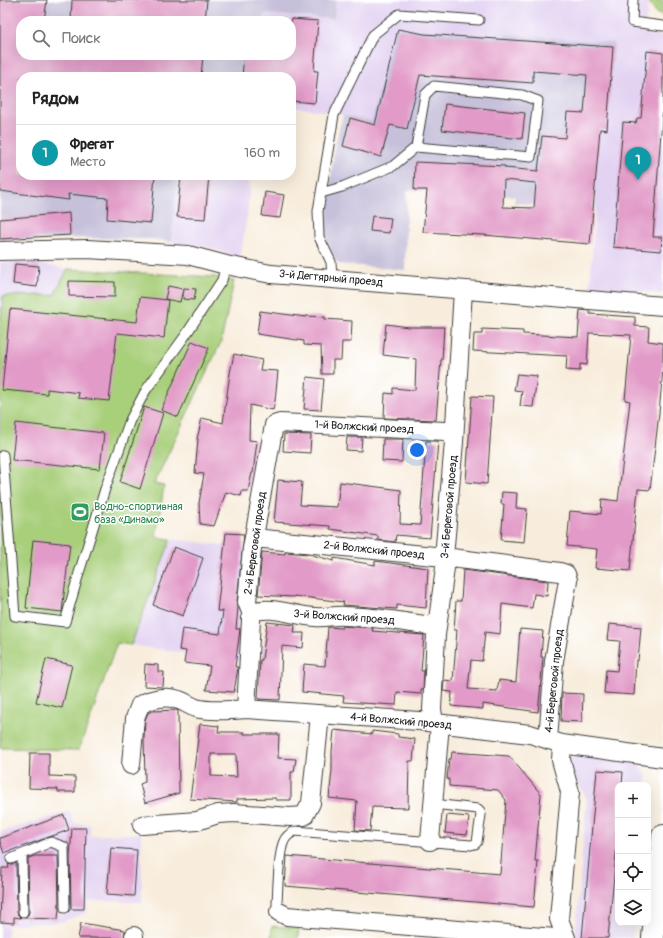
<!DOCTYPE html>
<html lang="ru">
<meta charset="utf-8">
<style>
:root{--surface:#fff;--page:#f2f2f2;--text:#222;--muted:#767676;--line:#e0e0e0;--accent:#2563eb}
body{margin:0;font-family:Pangolin,sans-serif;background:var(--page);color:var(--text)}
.controls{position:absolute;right:12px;bottom:12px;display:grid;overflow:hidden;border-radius:8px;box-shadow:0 4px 16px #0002}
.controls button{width:36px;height:36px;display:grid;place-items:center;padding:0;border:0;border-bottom:1px solid var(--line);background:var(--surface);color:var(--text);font:20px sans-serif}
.you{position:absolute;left:417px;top:450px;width:14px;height:14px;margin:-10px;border:3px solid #fff;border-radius:50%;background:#1a73e8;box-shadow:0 0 0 6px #1a73e833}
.badge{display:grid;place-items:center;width:26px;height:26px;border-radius:50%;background:var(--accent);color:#fff;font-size:13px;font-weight:700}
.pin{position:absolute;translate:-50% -33px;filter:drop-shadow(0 1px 2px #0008)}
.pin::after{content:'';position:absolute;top:21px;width:14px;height:12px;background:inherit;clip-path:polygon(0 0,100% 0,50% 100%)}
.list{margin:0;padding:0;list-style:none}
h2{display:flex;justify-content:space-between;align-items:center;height:52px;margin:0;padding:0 16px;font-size:17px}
h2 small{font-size:13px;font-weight:400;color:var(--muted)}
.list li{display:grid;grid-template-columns:26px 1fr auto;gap:12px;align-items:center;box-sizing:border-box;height:56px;padding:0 16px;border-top:1px solid var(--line)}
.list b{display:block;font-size:15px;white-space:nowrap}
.list p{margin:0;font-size:13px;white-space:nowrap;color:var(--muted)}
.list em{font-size:13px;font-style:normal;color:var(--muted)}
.icon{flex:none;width:22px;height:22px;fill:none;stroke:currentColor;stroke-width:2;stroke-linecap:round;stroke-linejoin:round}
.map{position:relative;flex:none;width:663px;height:938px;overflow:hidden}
.search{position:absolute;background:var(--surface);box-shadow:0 4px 16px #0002;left:16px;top:16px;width:280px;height:44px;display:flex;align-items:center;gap:10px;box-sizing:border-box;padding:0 14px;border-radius:16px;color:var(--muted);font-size:15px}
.panel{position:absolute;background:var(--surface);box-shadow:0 4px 16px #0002;left:16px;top:72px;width:280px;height:108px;border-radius:16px}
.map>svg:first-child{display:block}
</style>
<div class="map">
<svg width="663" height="938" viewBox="0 0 663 938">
<rect width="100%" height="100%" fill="#fff"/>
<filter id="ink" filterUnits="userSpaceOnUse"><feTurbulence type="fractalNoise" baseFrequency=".025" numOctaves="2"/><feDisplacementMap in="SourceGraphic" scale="8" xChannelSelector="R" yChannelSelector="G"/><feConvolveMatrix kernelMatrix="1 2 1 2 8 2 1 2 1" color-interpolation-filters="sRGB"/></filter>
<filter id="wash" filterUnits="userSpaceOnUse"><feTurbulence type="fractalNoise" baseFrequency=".012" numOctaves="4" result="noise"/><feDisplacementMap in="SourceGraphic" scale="16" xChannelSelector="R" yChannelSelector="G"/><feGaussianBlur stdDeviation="0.9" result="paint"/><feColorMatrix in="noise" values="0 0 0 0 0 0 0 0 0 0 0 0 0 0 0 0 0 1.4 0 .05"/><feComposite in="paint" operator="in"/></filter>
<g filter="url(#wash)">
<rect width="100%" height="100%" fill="#f8eddc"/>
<path fill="#e3d3f2" d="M336,0H649L646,24L649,36L663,35V294L590,287L596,196L566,193V127L567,112L613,47L614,44L505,34V37L372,121L322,111L291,107V77H259L261,55H291V21H263L264,14L334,19Z
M178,175H251L247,216L240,258L204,246L171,242Z
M20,260L68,269L54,295L3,296L0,327V262H14Z
M171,539L247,548L243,662L131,645Z
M575,756L633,761L643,770L647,775L646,785H618V923H634L632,938H575L587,799L570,772L568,761Z
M70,811L74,823L90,824L91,836L141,833L142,902L88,901L87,912L61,922L8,925L7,938H0V832Z"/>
<path fill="#c6c0da" d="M0,0H336L334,19L264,14L263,21H21V55H261L259,77H21V175H178L171,242L153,239L72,238L0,241Z
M395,28L505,37V34L614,43L608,116L567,112L566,127H571L549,206L514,203L515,196L407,190L405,270L339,264L334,259L325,235L334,149L343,115L372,121Z"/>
<path fill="#a8cf7a" stroke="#62764b" d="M651,0H663V16L656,13L650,4Z
M68,269L215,277L234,281L221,342L154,484L164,486L156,537L171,539L131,645L117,643L79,750L0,748L1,621L0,595V327L3,296L54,295Z
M272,926L299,928L298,938H271Z"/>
<g id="blocks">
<path fill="#e29bc8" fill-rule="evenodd" d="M0,0H47L44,21H21V55H203L201,77H62L38,75V77H21V175H155L151,223L107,219L108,198L68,194L69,200L0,191Z
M72,0H207L205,21H71Z
M291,19L318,21L314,71H318L315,103L291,101V77H242L244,55L278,58V55H291Z
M398,29L424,34L613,47L607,130L600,129L590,244L483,235L423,232L427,190H414L415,162L505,166V168L538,171L542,136L565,138L567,112L584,113L587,75L533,71V83L420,75L407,129L390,125L381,157L343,146L350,118L375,125ZM504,180L536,183L534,208L503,207Z
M647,51L663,53V106L653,237H662L661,251L613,247L623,122L636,123L637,118H641Z
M445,104L525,113L522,139L442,130Z
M181,175H209L205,219L177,217Z
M265,192L284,195L280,218L262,216Z
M69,213L70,235L0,239V219Z
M372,216L391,218L389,233L370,231Z
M15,264L39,266L37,287L13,284Z
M69,281L115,282V297L69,296Z
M168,286L183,289L180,302L165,299Z
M184,288L196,289L194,300L183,299Z
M140,297L168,300L164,338L117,333L109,401L78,398L79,393L47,389V394L2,390L10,309L137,322Z
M580,310L590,311V314L635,317V326L649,327L648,341L663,343V370L659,413L650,490L638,489L630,571L595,568L597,549L567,546L570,511L601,514L602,499L618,501L630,401L625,400L631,335L589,333L587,365L580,364V371L566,370L567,356L473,351L474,334H482V329L523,331V334L578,337Z
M260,311L306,317V316L325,317V319L352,321L351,342H342L341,360H333V374H322L321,346L304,345V341L257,334Z
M386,324L409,327H444L442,360H441L436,420L384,418L385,393L393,394V388L415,390L416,359L383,355Z
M192,341L209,348L178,417L161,410Z
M234,354L262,360L260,370L278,371L275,401L273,410L250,405L249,440L257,441L253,473H252L248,491H242L241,496L226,492L214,526L200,524L199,503L204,474L195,473L198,439H197L202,418L223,423L230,373Z
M517,374L537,376L533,407L520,406L522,391L514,390Z
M307,377L324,379L321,410L304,409Z
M472,396L493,397L487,484L466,482Z
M144,407L163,413L140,489L120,482Z
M16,423L104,433L100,469L12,460Z
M284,434L311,435L310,453L283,451Z
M347,437H362L361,451L346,450Z
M383,439H403L402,462L382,461Z
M426,441H438L430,538L396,535L395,542L378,540V536L330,529V526L274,522L278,480L302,482L300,505L337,507L340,482L401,490L400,524L420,525Z
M502,492L517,493L516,508L527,509L524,542L501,540L504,504H501Z
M226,533L244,534L237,601L238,608L236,629H240L235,667H238L234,692L206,690L210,666L184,663L186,651L179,650L182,629L220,634L223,611H217Z
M33,540L70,544L62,612L26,608Z
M174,547L203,558L183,616L153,605Z
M262,552L285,554V552L309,554L334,561V558L375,565V561L428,568L426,608L397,605V609L343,605L344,602L294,596V597L258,595Z
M463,570L548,581L547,596L534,594L532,608L502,604L500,634L485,632L482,661L471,660L468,689L497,691L499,680L516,682L520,629L543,631L541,657H543L540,693L538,712L483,704V709L451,706L452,692L443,691L444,680L453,681L457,630H454L456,601H461Z
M267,622L295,625L294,633H304L303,648L282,646L280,700L258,699L260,660H262Z
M609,624L641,627L638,661L636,660L634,695L604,693L606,670L617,671L620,641L607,640Z
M342,626L373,628L372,631L424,635L421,671H424L423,690L421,689V694L397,692L396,705L343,702L344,696L302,692L304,664L325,666L328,627L342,628Z
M46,659L72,665L62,708L36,702Z
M145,664L158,665V672H164L163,687L144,686Z
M562,693L583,694L582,722L561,721Z
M177,710L178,711L179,793L145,803L140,784L145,782L144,738L145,720L148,713L152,711Z
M200,724L219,726L218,732H244V734H279L278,758L296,759L294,772H291V800H276V798L237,799V802L190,799ZM211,754H236L237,777L211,776Z
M334,730L372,734V731L398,734V737L415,739L413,761H409L408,808L372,807L370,831L355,830L357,801L329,798L332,770V752Z
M452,752L509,756L541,794L535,861H538L534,907L285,886L287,856L500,874L506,800L498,790L449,786V779H447L449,759H451Z
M30,753H49V776L75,777V792H58V789L29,788Z
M597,770L623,772L622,785H618V834L608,938H582Z
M64,815L69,830L4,853L0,842V838Z
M447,815L469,817L467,835L445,833Z
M72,828H86L84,909H71L70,857Z
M111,848L137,850L134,896L107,894Z
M35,856H58L59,908L58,919L24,918L28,915L29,912L28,858Z
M16,863L17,912L18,915L21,918L14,917V923L0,922L2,868H9L8,864L11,865Z
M81,923L125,930L124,938H78Z"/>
</g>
</g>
<g filter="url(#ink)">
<use href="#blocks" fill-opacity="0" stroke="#3d3b39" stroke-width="1"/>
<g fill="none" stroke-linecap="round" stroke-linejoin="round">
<g stroke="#3d3b39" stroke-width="11">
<path id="service" d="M633,0L632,22L663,26
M321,193L342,187L393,166L416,147L531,157L538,101L522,95L434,86L425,95L416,147
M332,278L331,262L319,237L318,211L334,115L373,35L399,14L479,20
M3,455L15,616L65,622L79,573L105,489L130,420L146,390L185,336L222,280L226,265
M22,854L23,912
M11,859L51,842L64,847L65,908
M279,912L277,908V903C278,889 278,853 284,841C286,836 291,833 295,831L471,845L475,844L477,842L481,815L480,811L478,809L433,804"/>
</g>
<g stroke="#3d3b39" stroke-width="20">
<path id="minor" d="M0,251L87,249L188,255L226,265L271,274L663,306
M254,538L444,557L560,572L566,574L568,580L554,661L548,740
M251,612C273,605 293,616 315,617C325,618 335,615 345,616C376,617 407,622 437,627
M246,709L251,620V612L247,602L252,548L274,425L280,423L445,431L454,433
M434,723L432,709L436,635L445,568L444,557L454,442L463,290
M562,744L561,760L570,792L559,919L566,938
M131,765L135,718L140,705C151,699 166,695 179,700C185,702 190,706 196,708C209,712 232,710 246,709L419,721L530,734L562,744L663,758
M142,825L197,821L218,814L234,813L290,817L304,816L311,803L320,715
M430,841L440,724
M279,912L287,916L556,938
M134,936V938"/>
</g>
<g stroke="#3d3b39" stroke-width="24">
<path id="primary" d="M653,938L663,836"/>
</g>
<use href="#service" stroke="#fff" stroke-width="9"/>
<use href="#minor" stroke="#fff" stroke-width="18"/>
<use href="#primary" stroke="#fff" stroke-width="22"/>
</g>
</g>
<defs>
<g id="stadium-square" transform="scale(1)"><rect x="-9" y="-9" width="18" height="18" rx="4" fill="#2e9e5b" stroke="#fff"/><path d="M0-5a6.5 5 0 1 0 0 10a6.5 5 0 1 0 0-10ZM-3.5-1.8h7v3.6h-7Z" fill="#fff"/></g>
</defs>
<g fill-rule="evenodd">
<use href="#stadium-square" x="80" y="512"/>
</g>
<g text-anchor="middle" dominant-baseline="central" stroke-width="3" stroke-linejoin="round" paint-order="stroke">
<g font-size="11" fill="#1c1c1c" stroke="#fff">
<text transform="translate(331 278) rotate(5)">3-й Дегтярный проезд</text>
<text transform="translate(364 427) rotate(3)">1-й Волжский проезд</text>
<text transform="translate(449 507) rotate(-85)">3-й Береговой проезд</text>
<text transform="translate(255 543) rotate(-82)">2-й Береговой проезд</text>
<text transform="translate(374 550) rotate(6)">2-й Волжский проезд</text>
<text transform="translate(344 617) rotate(4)">3-й Волжский проезд</text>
<text transform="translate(554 681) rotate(-84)">4-й Береговой проезд</text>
<text transform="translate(401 721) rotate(5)">4-й Волжский проезд</text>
</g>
<g font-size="11" fill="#27864d" stroke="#fff" text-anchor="start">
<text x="94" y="506">Водно-спортивная<tspan x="94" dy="13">база «Динамо»</tspan></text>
</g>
</g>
</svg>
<div class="controls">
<button>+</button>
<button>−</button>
<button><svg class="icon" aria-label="locate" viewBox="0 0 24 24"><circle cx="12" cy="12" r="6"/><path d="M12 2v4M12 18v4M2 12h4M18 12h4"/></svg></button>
<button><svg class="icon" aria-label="layers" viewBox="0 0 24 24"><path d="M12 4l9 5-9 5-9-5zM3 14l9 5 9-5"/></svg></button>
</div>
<div class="you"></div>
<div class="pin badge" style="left:638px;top:180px;background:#0f9aa8">1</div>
<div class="search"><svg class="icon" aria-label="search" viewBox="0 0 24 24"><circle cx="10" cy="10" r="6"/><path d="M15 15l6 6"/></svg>Поиск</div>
<section class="panel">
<h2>Рядом<small></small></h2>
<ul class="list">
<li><span class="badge" style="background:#0f9aa8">1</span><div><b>Фрегат</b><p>Место</p></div><em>160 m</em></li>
</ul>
</section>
</div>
